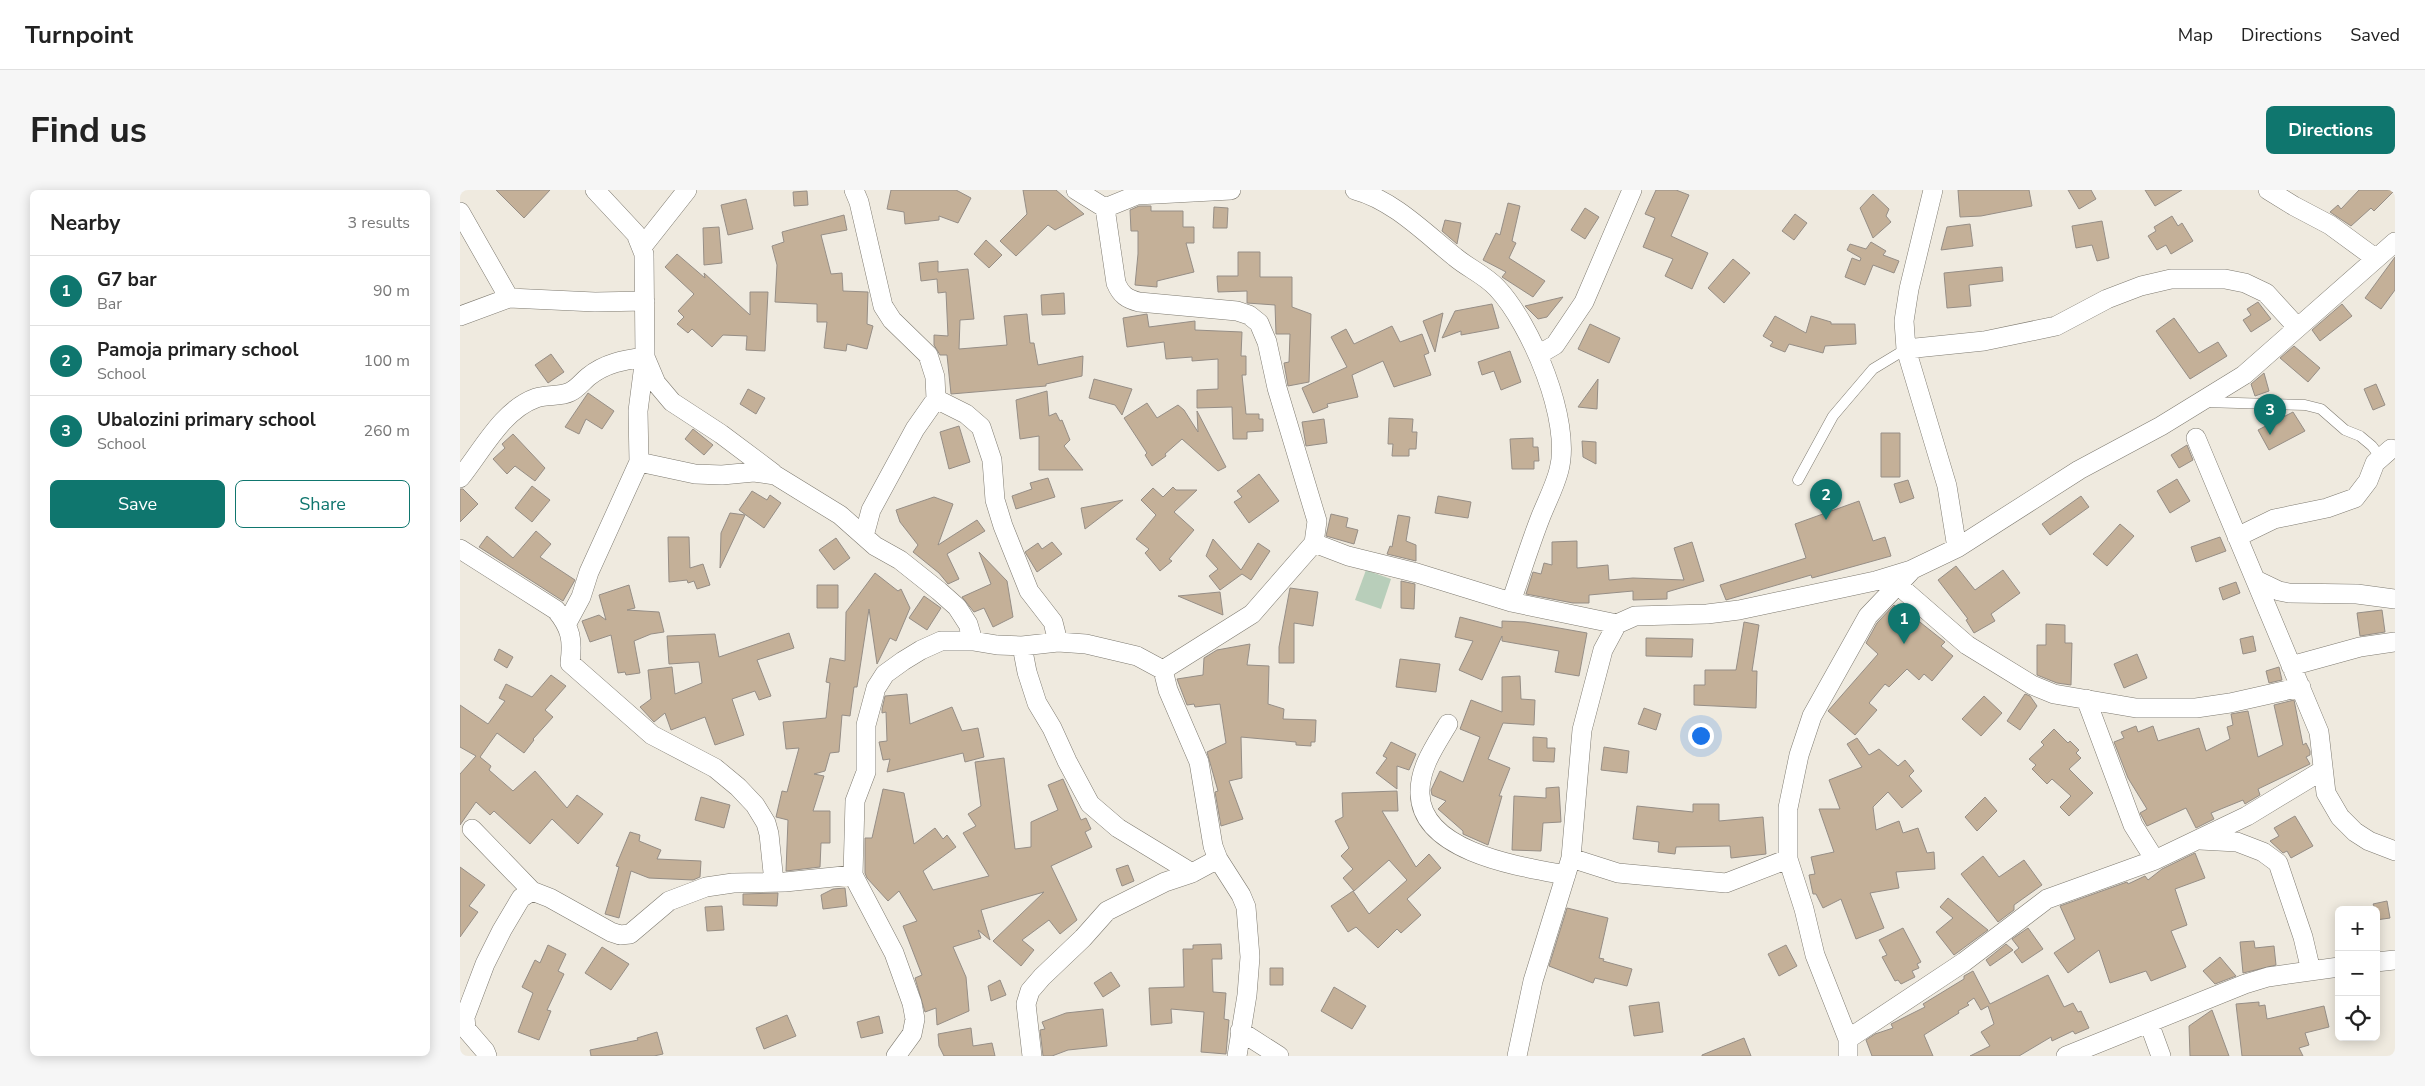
<!DOCTYPE html>
<meta charset="utf-8">
<style>
:root{--surface:#fff;--page:#f6f6f6;--text:#222;--muted:#767676;--line:#e0e0e0;--accent:#0f766e}
body{margin:0;font-family:"Nunito Sans",sans-serif;background:var(--page);color:var(--text)}
.controls{position:absolute;right:15px;bottom:15px;display:grid;overflow:hidden;border-radius:8px;box-shadow:0 2px 12px #0003}
.controls button{width:45px;height:45px;display:grid;place-items:center;padding:0;border:0;border-bottom:1px solid var(--line);background:var(--surface);color:var(--text);font:25px sans-serif}
.you{position:absolute;left:1240px;top:545px;width:18px;height:18px;margin:-12px;border:4px solid #fff;border-radius:50%;background:#1a73e8;box-shadow:0 0 0 8px #1a73e833}
.badge{display:grid;place-items:center;width:32px;height:32px;border-radius:50%;background:var(--accent);color:#fff;font-size:16px;font-weight:700}
.pin{position:absolute;translate:-50% -41px;filter:drop-shadow(0 1px 2px #0008)}
.pin::after{content:'';position:absolute;top:26px;width:18px;height:15px;background:inherit;clip-path:polygon(0 0,100% 0,50% 100%)}
.list{margin:0;padding:0;list-style:none}
h2{display:flex;justify-content:space-between;align-items:center;height:65px;margin:0;padding:0 20px;font-size:21px}
h2 small{font-size:16px;font-weight:400;color:var(--muted)}
.list li{display:grid;grid-template-columns:32px 1fr auto;gap:15px;align-items:center;box-sizing:border-box;height:70px;padding:0 20px;border-top:1px solid var(--line)}
.list b{display:block;font-size:19px;white-space:nowrap}
.list p{margin:0;font-size:16px;white-space:nowrap;color:var(--muted)}
.list em{font-size:16px;font-style:normal;color:var(--muted)}
.actions{display:flex;gap:10px;padding:15px 20px}
.actions a{flex:1;padding:11px 0;border:1px solid var(--accent);border-radius:8px;text-align:center;font-size:18px;color:var(--accent)}
.actions .main{background:var(--accent);color:#fff}
.icon{flex:none;width:28px;height:28px;fill:none;stroke:currentColor;stroke-width:2;stroke-linecap:round;stroke-linejoin:round}
.map{position:relative;flex:none;width:1935px;height:866px;overflow:hidden;border-radius:8px}
header{display:flex;align-items:center;gap:30px;box-sizing:border-box;height:70px;padding:0 25px;background:var(--surface);border-bottom:1px solid var(--line)}
header strong{font-size:24px}
nav{display:flex;gap:28px;margin-inline-start:auto;font-size:18px}
.intro{display:flex;align-items:center;justify-content:space-between;box-sizing:border-box;height:120px;padding:0 30px}
h1{margin:0;font-size:35px}
.button{padding:12px 22px;border-radius:8px;background:var(--accent);color:#fff;font-size:18px;font-weight:700}
main{display:flex;gap:30px;padding:0 30px}
aside{flex:1;background:var(--surface);border-radius:8px;box-shadow:0 2px 12px #0003}
.map>svg:first-child{display:block}
</style>
<header>
<strong>Turnpoint</strong>
<nav><a>Map</a><a>Directions</a><a>Saved</a></nav>
</header>
<div class="intro"><h1>Find us</h1><a class="button">Directions</a></div>
<main>
<aside>
<h2>Nearby<small>3 results</small></h2>
<ul class="list">
<li><span class="badge">1</span><div><b>G7 bar</b><p>Bar</p></div><em>90 m</em></li>
<li><span class="badge">2</span><div><b>Pamoja primary school</b><p>School</p></div><em>100 m</em></li>
<li><span class="badge">3</span><div><b>Ubalozini primary school</b><p>School</p></div><em>260 m</em></li>
</ul>
<div class="actions"><a class="main">Save</a><a>Share</a></div>
</aside>
<div class="map">
<svg width="1935" height="866" viewBox="0 0 1935 866">
<rect width="100%" height="100%" fill="#efeadf"/>
<path fill="#b8ceba" d="M906,380L931,389L921,419L895,410Z"/>
<path fill="#c4b098" stroke="#968e86" d="M36,0H90L64,28Z
M431,0H496L511,8L498,33L479,26V30L445,34L444,22L427,19Z
M563,0H596L624,24L595,40L588,35L556,66L540,51L567,24Z
M1196,0H1216L1229,5L1211,46L1248,63L1232,99L1205,86L1213,69L1183,57L1195,28L1185,24Z
M1498,0H1569L1572,16L1521,26L1500,27Z
M1608,0H1631L1636,9L1619,19Z
M1685,0H1722L1695,16Z
M1899,0H1935L1914,21L1911,18L1891,36L1870,22L1878,15L1881,19Z
M347,1L348,15L334,16L333,2Z
M1413,4L1429,19L1426,26L1431,32L1413,48L1400,18Z
M286,9L293,39L268,45L261,15Z
M1048,13L1060,16L1052,51L1056,53L1049,68L1085,91L1073,107L1042,87L1046,82L1023,70L1036,43L1040,45Z
M679,16H691V21H723V37H734V53H726L734,82L697,91V97L675,95L678,64V41H671L670,20Z
M754,17L768,18L767,38H753Z
M1125,18L1139,27L1125,49L1111,40Z
M1335,24L1347,33L1334,50L1322,41Z
M384,25L387,40L361,45L371,84L382,83L383,101L408,102L407,134L413,136L407,159L387,154L386,161L364,158L367,132H357V114L315,112L317,75L312,56L324,52L322,42Z
M1712,26L1718,36L1722,33L1733,51L1711,64L1706,55L1697,60L1688,46L1696,41L1694,37Z
M985,30L1001,33L997,54L982,41Z
M1642,31L1649,68L1637,71L1632,55L1616,58L1612,36Z
M1510,34L1513,56L1481,60L1487,37Z
M259,37L262,73L244,75L243,38Z
M526,50L542,65L529,78L514,64Z
M1411,52L1426,61L1423,65L1439,71L1434,83L1413,75L1405,95L1385,87L1392,68L1400,71L1401,68L1387,60L1390,54L1406,59Z
M778,62H800V87H832V117L851,124L849,192L828,196L824,173L829,172L830,144H816L815,115L787,113V101L758,102L757,86H778Z
M217,64L245,88L244,83L290,125V102H308L305,161L286,160L287,146L263,145L252,157L232,139L228,143L217,134L224,127L218,121L234,104L205,77Z
M1935,67V100L1921,119L1905,108Z
M1273,69L1290,83L1264,113L1248,98Z
M478,71V82L508,79L514,129L500,130L499,159L547,155L544,126L567,124L570,153H574L578,175L623,166L622,186L586,194V196L491,204L487,165H480L474,155V145L488,146L486,102L478,103L477,89L461,91L459,73Z
M1542,77L1543,91L1509,95L1511,116L1487,118L1484,83Z
M604,103L605,124L582,125L581,105Z
M1103,107L1087,127L1078,129L1065,116Z
M1798,112L1811,129L1791,142L1783,130L1791,125L1787,119Z
M1032,114L1039,138L1001,145V141L982,148L995,121Z
M1882,114L1892,126L1860,151L1852,140Z
M983,123L975,162L963,131Z
M687,124L689,137L735,131V140L782,142L781,166H786V185H782L786,224H799V229H803V241L787,242V249H773L772,217L737,218V200L758,199V169L732,171V167L706,169L704,152L667,157L663,128Z
M1315,126L1346,143L1351,126L1371,132V134H1395L1396,154L1365,156L1363,163L1329,154L1325,162L1310,156L1313,152L1303,146Z
M1714,128L1739,163L1758,152L1767,166L1730,189L1696,141Z
M1130,134L1160,148L1149,173L1118,159Z
M932,136L940,152L962,144L969,163L964,165L971,185L934,197L923,171L892,185L898,207L867,214L868,217L853,223L842,198L887,177L871,147L886,139L894,154Z
M1834,156L1860,178L1848,192L1820,168Z
M1050,161L1061,192L1041,200L1034,181L1022,185L1018,172Z
M91,164L104,182L88,193L75,175Z
M1804,183L1809,201L1795,206L1791,194Z
M634,189L672,199L662,225L655,215L629,208Z
M1138,189L1137,219L1118,217Z
M1916,194L1925,215L1913,220L1904,199Z
M288,199L305,208L296,224L280,214Z
M587,201L589,226L596,223L600,231L602,230L610,250L604,256L623,280H579V246L560,249L556,210Z
M128,203L154,221L142,239L126,229L119,244L105,237Z
M687,213L697,228L718,215L724,220L738,242L737,221L766,277L758,281L722,249L705,264L706,266L692,276L685,265L687,263L664,228Z
M1833,222L1845,241L1809,260L1798,240Z
M929,228L953,229L952,242H957L956,259H949V266H932L933,254H928Z
M864,229L867,253L846,256L842,232Z
M499,236L510,272L489,279L480,242Z
M233,239L253,255L244,265L225,249Z
M1421,243H1440V287H1421Z
M53,244L85,278L75,291L55,276L47,284L33,269L45,258L42,254Z
M1073,248V257H1078L1079,271H1074V279H1052L1050,249Z
M1122,251L1136,252V274L1123,267Z
M1727,255L1733,270L1719,278L1711,265Z
M799,284L819,311L789,333L774,312L782,307L777,301Z
M588,288L595,307L556,319L552,306L572,299L570,293Z
M1717,289L1730,311L1710,323L1697,301Z
M1448,290L1454,308L1440,313L1434,294Z
M72,296L90,310L72,332L55,318Z
M713,297L716,300H737L714,322L734,340L709,369L712,371L700,381L685,363L689,359L676,349L696,325L681,310L693,298L703,307Z
M0,299H3L18,314L0,332Z
M292,301L307,310L310,305L321,313L304,338L279,320Z
M978,306L1011,312L1008,328L975,323Z
M1621,306L1629,317L1590,345L1582,334Z
M474,307L493,314L478,355L517,330L525,341L487,364L499,389L488,394L479,383L453,362L458,355L440,332L436,320Z
M663,310L625,339L621,318Z
M1399,311L1413,351L1425,347L1431,366L1352,388L1351,385L1266,410L1260,395L1346,368L1335,334Z
M270,323L285,325L260,378L261,343Z
M871,324L888,328L886,337L898,340L894,354L866,346Z
M938,325L950,327L946,351L956,355V371L927,364L930,356L932,357Z
M1660,334L1674,346L1647,376L1633,364Z
M76,341L91,354L80,367L115,390L103,411L19,357L27,346L53,368Z
M208,347H229L230,378L243,374L250,395L237,399L234,391L228,393L227,390L209,392Z
M1760,347L1766,361L1736,372L1731,357Z
M376,348L390,368L374,380L359,360Z
M753,349L781,380L798,353L810,361L791,390L782,384L760,400L749,386L758,379L746,366Z
M1117,351V378L1148,375L1149,390L1173,388L1224,390L1214,358L1232,352L1244,391L1207,402V409L1173,410V401L1129,405V413H1113L1066,404L1073,382L1081,384L1084,373L1092,375V352Z
M592,352L602,364L577,382L565,362L578,353L582,359Z
M519,362L547,391L553,427L533,437L524,418L514,422L502,407L531,394Z
M1496,376L1515,400L1543,380L1560,403L1531,424L1535,431L1514,443L1506,430L1508,429L1478,390Z
M415,383L438,401L441,399L450,418L436,451L430,448L417,474L409,419L397,497H394L390,526L382,525L379,562L370,563L365,581L354,584L364,586L353,621H370V653H361L360,677L326,681L328,630L316,627L322,601L327,602L339,558L326,559L323,532L366,528L370,493L366,492L370,468L385,471L386,422Z
M941,391L955,394L954,419L941,418Z
M1776,392L1780,403L1763,410L1759,398Z
M169,395L175,418L167,420L199,422L204,442L191,444L174,451L180,483L166,485L165,482L158,483L151,445L130,452L122,431L139,425L146,430L139,405Z
M357,395H378V418H357Z
M830,398L858,402L853,436L834,433V473H819V457Z
M760,402L763,425L718,406Z
M464,406L481,418L467,440L449,428Z
M1434,415L1454,432L1456,429L1485,452L1481,456L1493,466L1472,491L1464,484L1459,490L1447,479L1429,497L1425,494L1409,513L1417,520L1395,545L1368,521L1418,464L1406,453L1417,433Z
M1922,420L1925,442L1900,446L1897,423Z
M1000,427L1042,438V431L1065,432L1127,443L1119,486L1095,482L1099,461L1042,451V446L1022,490L999,480L1013,451L995,447Z
M1284,432L1299,435L1292,481H1297L1296,518L1234,515V495H1245V480H1276Z
M1586,434L1605,435V453H1612L1611,495L1597,493L1577,485V455H1586Z
M329,443L334,458L297,470L311,506L299,510L295,501L272,509L284,545L255,555L245,527L211,540L205,523L194,532L180,517L191,509L188,480L212,477L215,504L242,493L239,472L209,474L207,446L255,444L259,467Z
M1793,446L1796,461L1783,464L1780,449Z
M1186,448L1233,449L1232,467L1186,466Z
M790,454L787,475L809,476L808,514L824,519L823,529L856,530L855,552H851V556L836,555V552L781,547L782,588L769,591L783,629L761,636L755,602L758,601L747,562L766,553L760,514L735,517L734,514L727,515L717,489L743,485L744,468L757,460Z
M39,459L53,467L47,478L34,470Z
M1677,464L1687,488L1664,498L1654,474Z
M940,469L980,474L976,502L936,497Z
M1819,477L1822,490L1809,493L1806,481Z
M91,485L106,496L85,520L93,527L73,549L74,550L64,563L37,543L20,567L31,576L29,580L53,601L75,581L107,618L117,605L143,624L118,654L92,629L70,654L34,621L30,625L16,612L0,635V584L16,566L0,557V515L28,534L45,511L39,508L46,494L72,507Z
M1060,486L1061,509L1075,510L1074,535L1043,533L1028,569L1050,578L1039,606H1042L1028,655L1003,644V641L978,619L986,611L972,605L971,600L980,581L1003,592L1020,547L1000,539L1011,510L1042,522V487Z
M447,504L450,534L492,517L502,541L518,538L524,567L505,572L503,563L427,582L430,569L423,570L419,552L427,551L426,522L422,523V519L425,506Z
M1565,504L1570,506L1577,516L1560,540L1547,531Z
M1524,506L1542,523L1521,546L1502,529Z
M1834,510L1843,555L1846,553L1850,561V565L1846,567L1850,574L1798,599L1800,605L1788,612L1785,614L1783,610L1751,623L1754,629L1736,638L1726,618L1687,636L1680,623L1687,619L1668,588L1654,552L1664,548L1661,542L1676,536L1678,542L1693,536L1698,551L1739,538L1746,561L1770,549L1767,537L1773,535L1771,524L1788,521L1798,567L1823,555L1814,515Z
M1184,518L1201,524L1196,540L1178,534Z
M1594,539L1608,553L1610,551L1619,560L1616,563L1621,568L1609,579L1633,603L1609,626L1600,617L1611,606L1592,589L1587,594L1572,579L1576,575L1569,569L1584,555L1581,552Z
M1073,547L1087,548V558H1095L1094,572L1073,571Z
M1397,548L1409,565L1419,559L1438,576L1445,570L1454,581L1449,586L1462,601L1442,618L1428,602L1413,617L1416,640L1439,631L1443,643L1458,638L1467,663L1474,662L1475,679L1436,682L1439,698L1410,703L1424,738L1396,749L1381,709L1363,718L1356,704H1353L1349,685L1355,684L1351,667L1374,662L1359,619H1380L1369,590L1402,577L1387,554Z
M931,552L956,564L949,580L937,576V599L916,583L927,568L923,566Z
M1144,557L1169,561L1167,583L1141,580Z
M544,568L555,659L571,657V632L598,620L588,595L603,589L621,630L626,628L631,639L625,642L632,657L591,676L617,730L600,744L589,730L562,750L574,760L561,776L533,751L584,702L521,720L530,750L518,740L521,748L493,757L506,787L509,821L477,835L476,818L465,822L455,788L462,785L443,736L457,731L439,701L428,711L407,688L405,683V648H412L423,599L444,603L454,654L475,638L483,649L487,645L496,657L463,681L473,700L529,686L503,643L516,636L508,624L521,616L515,572Z
M1099,597L1101,632L1083,633L1081,661L1052,660L1054,606L1086,608V598Z
M937,601L938,621H922L956,677L969,664L981,678L947,709L961,725L941,743L937,739L918,758L896,737L888,742L871,716L893,701L909,724L947,690L929,670L894,701L883,688L893,679L881,666L889,658L875,631L883,627L882,603Z
M241,607L270,615L264,638L235,630Z
M1525,607L1537,621L1517,641L1505,627Z
M1233,614H1259V631L1303,627L1306,664L1271,668L1270,656L1216,657L1215,664L1198,662L1199,652L1173,649L1177,616L1233,622Z
M1835,626L1853,656L1831,668L1827,661L1823,663L1810,651L1819,646L1814,638Z
M170,642L180,645L179,651L201,660L197,669L241,671L240,687L233,690L189,688L171,681L159,728L145,724L159,677L156,676Z
M1735,663L1745,688L1715,699L1727,735L1711,741L1726,777L1691,791L1686,781L1650,793L1639,760L1608,783L1594,763L1615,749L1600,716L1667,692L1668,694L1685,686L1688,690L1702,679Z
M1523,666L1539,687L1564,670L1582,695L1554,715V720L1538,732L1501,684Z
M668,675L674,691L662,696L656,679Z
M0,677L25,695L9,716L18,722L0,747Z
M385,698L387,716L363,719L361,705L373,699Z
M318,703L317,716L283,715V704Z
M1488,708L1528,740L1494,765L1476,742L1493,728L1480,717Z
M1927,711L1930,728L1916,730V720L1913,714Z
M262,716L264,740L247,741L245,717Z
M1107,718L1148,728L1139,768L1144,769L1143,771L1172,779L1167,796L1135,788L1133,793L1089,776Z
M1443,738L1461,772L1457,774L1459,778L1452,781L1455,787L1441,794L1438,790L1435,791L1422,767L1427,765L1419,750Z
M1568,738L1583,759L1562,773L1554,762L1559,758L1552,749Z
M1794,751L1795,758L1814,756L1816,775L1783,783L1780,752Z
M761,754L762,769H752L753,802L766,803L764,829L769,830L766,864L741,862L744,822L711,819L712,833L691,835L689,798L724,797L723,759H733V755Z
M1546,754L1553,760L1530,776L1526,770Z
M88,755L106,764L98,781L104,784L87,820L91,821L79,850L58,842L73,803L62,797L75,770L80,773Z
M1326,755L1337,776L1319,786L1308,764Z
M142,757L169,774L151,800L125,783Z
M1760,767L1776,786L1755,794L1743,781Z
M810,778H823V795H810Z
M1513,781L1530,814L1588,785L1604,817L1613,813L1618,822L1621,821L1629,838L1615,844L1613,841L1592,851L1591,847L1559,866H1510L1530,856L1521,842L1534,834L1528,816L1521,820L1514,808L1507,813L1509,815L1498,821L1499,823L1464,845L1473,866H1412L1406,850L1415,844L1433,838L1431,834L1465,817L1463,814L1504,789V786Z
M651,782L660,796L643,807L634,793Z
M540,790L546,805L531,811L528,796Z
M874,797L906,816L892,839L861,821Z
M1199,812L1203,842L1174,846L1169,816Z
M1799,812V816L1805,815L1807,829L1864,816L1869,837L1845,843L1849,855L1839,858L1843,866H1782L1776,814Z
M643,819L647,856L608,860L592,866H583L580,840L585,839L582,832L606,823Z
M1752,820L1769,866H1730L1729,836Z
M327,825L336,846L304,859L296,838Z
M419,826L423,843L401,848L397,832Z
M511,838L513,856L532,853L535,866H484L479,856L478,844Z
M197,842L203,864L194,866H131L130,860L178,850L177,848Z
M1284,848L1291,866H1242V865Z"/>
<g fill="none" stroke-linecap="round" stroke-linejoin="round">
<g stroke="#7e7a70" stroke-width="11">
<path id="service" d="M1744,212L1845,215L1861,219L1885,240L1900,246L1912,256L1921,268
M1338,290L1373,226L1413,179L1446,159"/>
</g>
<g stroke="#7e7a70" stroke-width="20">
<path id="minor" d="M135,0L176,44L184,64L185,167L178,221L179,272L235,284L262,285L294,282L315,285L380,325L415,356L440,370L479,401L497,417L508,434L513,451
M394,0L399,12L423,116L432,130L468,165L475,187L476,209L455,239L411,320L404,346
M895,0C933,10 965,43 995,67C1008,78 1025,85 1037,98C1071,134 1112,231 1099,280C1095,296 1087,311 1081,326C1070,354 1061,383 1051,412
M1473,0L1449,99L1444,131L1446,159L1487,296L1497,358
M1808,0L1834,16L1870,35L1915,68
M645,18L677,5L771,0
M0,22L49,108
M182,57L227,0
M0,126L49,108L135,112L185,111
M1446,159L1524,151L1596,136L1647,109L1681,96L1711,89H1765L1785,93L1806,103L1837,137
M1078,165L1095,155L1124,112L1172,0
M185,167L196,193L212,212L261,244L313,283
M476,209L506,224L521,237L532,270L535,310L543,336L569,401L593,432L598,452
M1736,248L1859,542L1866,603L1880,627L1895,642L1909,651L1935,661
M0,288C22,261 42,220 76,208C88,204 100,207 110,202C117,199 122,192 128,187C145,173 164,170 185,167
M1777,347L1814,329L1867,318L1895,308L1908,291L1915,273L1931,259
M854,353L888,366L957,383L1051,412L1157,434
M0,359L96,420C111,438 113,450 110,473L192,545L255,578L278,597L295,615L306,633L309,644L314,692
M1796,390L1819,401L1829,403L1897,404L1935,409
M1438,395L1507,455L1572,495L1594,504L1676,518H1736L1770,513L1841,497
M107,433L121,407L129,382L179,272
M562,456L567,482L577,513L592,538L607,571L630,614L658,638L732,683
M1831,476L1900,457L1935,452
M703,480L708,500L739,572L753,656L758,669L781,705L786,717L790,767L787,805L777,866
M1626,509L1673,635L1695,670L1787,626L1863,580
M988,534C975,556 959,578 960,604C962,663 1063,677 1106,685
M12,639L72,701
M1740,650L1777,652L1803,662L1818,673L1843,747L1851,781
M1111,668L1158,683L1266,693L1328,669
M1916,772L1935,770
M1689,833L1701,866
M780,841L819,866
M1388,849L1504,772L1587,709L1695,670
M27,866L25,861L6,839L5,827L25,774L42,740L61,708L72,701L90,708L151,742L160,745L170,744L209,711L246,697L273,693L325,692L393,685
M436,866L452,844L455,829L452,813L434,763L393,685L395,611L406,582V535L416,498L425,484L443,471L461,460L481,451H513L537,455L562,456L598,452L626,454L677,466L703,480L792,424L854,353L857,331L817,198L807,152L799,133L789,125L777,121L679,112C667,109 661,105 656,93L645,18L616,0
M572,866L566,814L570,801L582,787L623,748L647,721L705,692L732,683L758,669
M1057,866L1073,791L1111,668L1122,540L1143,460L1157,434L1175,426L1247,424L1279,420L1415,391L1451,380L1497,358L1619,280L1701,236L1784,185L1935,52
M1388,866V849L1355,765L1344,719L1328,669V618L1339,565L1352,526L1408,426L1450,382
M1606,866L1785,794L1808,787L1879,777"/>
</g>
<use href="#service" stroke="#fff" stroke-width="10"/>
<use href="#minor" stroke="#fff" stroke-width="19"/>
</g>
</svg>
<div class="controls">
<button>+</button>
<button>−</button>
<button><svg class="icon" aria-label="locate" viewBox="0 0 24 24"><circle cx="12" cy="12" r="6"/><path d="M12 2v4M12 18v4M2 12h4M18 12h4"/></svg></button>
</div>
<div class="you"></div>
<div class="pin badge" style="left:1444px;top:454px">1</div>
<div class="pin badge" style="left:1366px;top:330px">2</div>
<div class="pin badge" style="left:1810px;top:245px">3</div>
</div>
</main>
